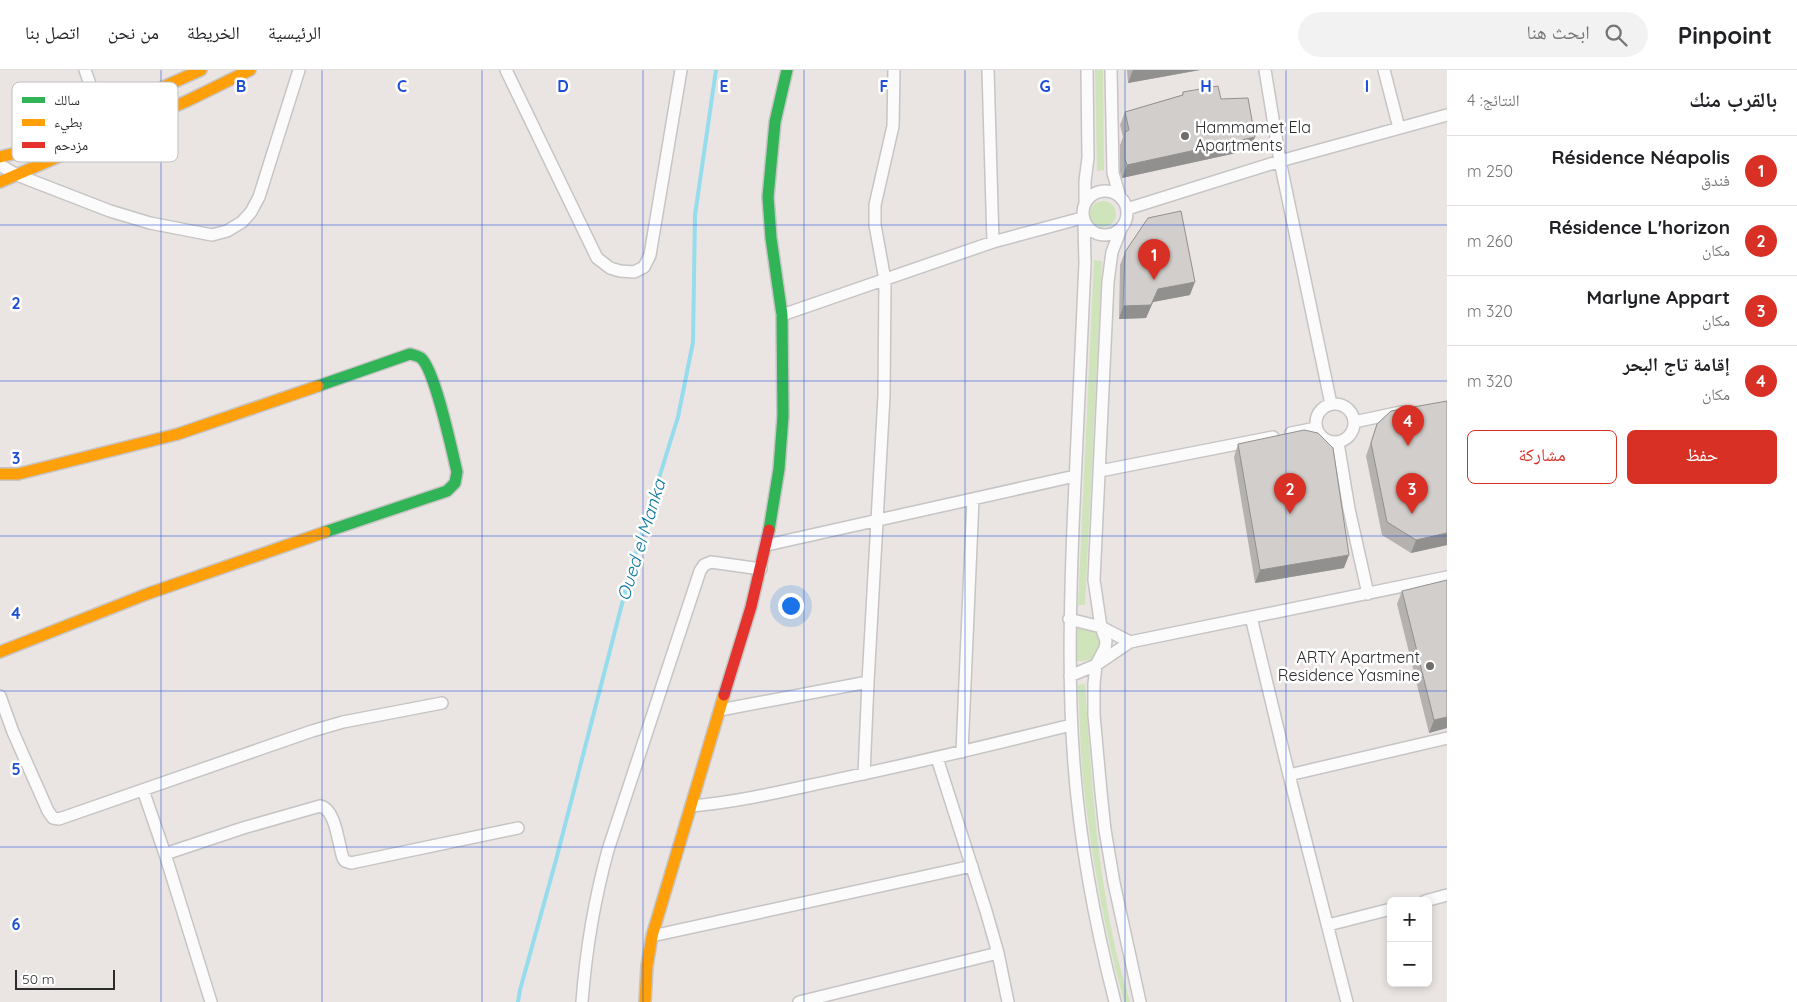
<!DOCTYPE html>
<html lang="ar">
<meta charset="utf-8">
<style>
:root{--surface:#fff;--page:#f2f2f2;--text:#202124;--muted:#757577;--line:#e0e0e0;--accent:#d93025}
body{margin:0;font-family:Quicksand,"Noto Naskh Arabic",sans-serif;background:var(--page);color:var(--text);direction:rtl}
.controls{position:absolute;right:15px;bottom:15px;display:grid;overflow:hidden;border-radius:8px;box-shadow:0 2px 8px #0003}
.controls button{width:45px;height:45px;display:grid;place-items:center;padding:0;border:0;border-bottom:1px solid var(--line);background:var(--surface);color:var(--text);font:25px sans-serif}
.scale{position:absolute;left:15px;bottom:12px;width:100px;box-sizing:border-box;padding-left:5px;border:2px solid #2c2c2c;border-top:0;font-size:14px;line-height:18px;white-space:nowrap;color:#2c2c2c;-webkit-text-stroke:4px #fff;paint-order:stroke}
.you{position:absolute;left:790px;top:535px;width:18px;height:18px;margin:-12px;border:4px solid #fff;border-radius:50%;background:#1a73e8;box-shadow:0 0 0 8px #1a73e833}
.badge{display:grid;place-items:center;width:32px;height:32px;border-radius:50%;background:var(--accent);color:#fff;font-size:16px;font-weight:700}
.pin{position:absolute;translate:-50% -41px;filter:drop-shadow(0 1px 2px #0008)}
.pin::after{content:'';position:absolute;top:26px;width:18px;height:15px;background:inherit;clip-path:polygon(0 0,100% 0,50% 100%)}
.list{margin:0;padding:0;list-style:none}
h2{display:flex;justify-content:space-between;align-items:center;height:65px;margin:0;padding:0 20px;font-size:21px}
h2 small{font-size:16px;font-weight:400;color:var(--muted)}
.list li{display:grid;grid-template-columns:32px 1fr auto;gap:15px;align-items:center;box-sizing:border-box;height:70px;padding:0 20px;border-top:1px solid var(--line)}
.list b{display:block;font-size:19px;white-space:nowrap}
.list p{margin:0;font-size:16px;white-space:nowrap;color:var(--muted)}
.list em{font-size:16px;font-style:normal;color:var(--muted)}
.actions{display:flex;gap:10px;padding:15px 20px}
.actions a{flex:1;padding:11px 0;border:1px solid var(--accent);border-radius:8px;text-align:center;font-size:18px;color:var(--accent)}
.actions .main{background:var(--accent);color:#fff}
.icon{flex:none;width:28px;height:28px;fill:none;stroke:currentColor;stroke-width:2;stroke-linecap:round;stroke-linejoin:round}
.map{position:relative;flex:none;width:1447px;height:932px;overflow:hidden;direction:ltr}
header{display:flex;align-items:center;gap:30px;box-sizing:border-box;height:70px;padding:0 25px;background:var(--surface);border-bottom:1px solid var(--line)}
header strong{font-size:24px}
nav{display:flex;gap:28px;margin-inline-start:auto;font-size:18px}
.search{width:350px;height:45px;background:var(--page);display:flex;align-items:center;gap:12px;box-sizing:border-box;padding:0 18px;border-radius:28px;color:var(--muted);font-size:19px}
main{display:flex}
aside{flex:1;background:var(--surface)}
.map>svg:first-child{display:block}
</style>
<header>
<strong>Pinpoint</strong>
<div class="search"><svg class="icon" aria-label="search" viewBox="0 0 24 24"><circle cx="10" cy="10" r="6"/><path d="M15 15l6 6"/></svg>ابحث هنا</div>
<nav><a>الرئيسية</a><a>الخريطة</a><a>من نحن</a><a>اتصل بنا</a></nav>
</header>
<main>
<aside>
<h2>بالقرب منك<small>النتائج: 4</small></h2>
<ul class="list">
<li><span class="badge">1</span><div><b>Résidence Néapolis</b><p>فندق</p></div><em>250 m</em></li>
<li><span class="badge">2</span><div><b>Résidence L'horizon</b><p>مكان</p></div><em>260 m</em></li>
<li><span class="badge">3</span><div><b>Marlyne Appart</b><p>مكان</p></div><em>320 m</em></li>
<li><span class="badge">4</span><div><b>إقامة تاج البحر</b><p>مكان</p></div><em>320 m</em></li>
</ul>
<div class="actions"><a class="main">حفظ</a><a>مشاركة</a></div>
</aside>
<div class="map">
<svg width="1447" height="932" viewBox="0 0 1447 932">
<rect width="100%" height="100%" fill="#eae5e2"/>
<path fill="#cfe4ba" d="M1095,0H1103L1104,100L1097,101Z
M1090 144a13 13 0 1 1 26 0a13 13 0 1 1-26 0Z
M1094,190L1102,191L1085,535H1078Z
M1077,558C1082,559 1089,558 1093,561C1103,567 1102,582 1092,588C1088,591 1082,591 1076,591Z
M1085,614C1091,702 1096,790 1115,877C1119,895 1125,914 1130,932H1124C1105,862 1092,790 1084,718C1080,684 1080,649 1078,615Z"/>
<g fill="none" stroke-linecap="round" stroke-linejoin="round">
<path stroke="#95dcec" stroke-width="4" d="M518,932L520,920L556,790L632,495L678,347L693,272L695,145L716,0"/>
<g stroke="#c6c4c4" stroke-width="14">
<path id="street" d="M85,0L101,45
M506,0L597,188L610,198L620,201L634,202L644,197L650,185L681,0
M988,0L993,172
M1111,0L1113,103L1120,127
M1265,0L1280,91L1331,334
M1384,0L1399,58
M0,95L17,105L110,141L150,153L212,165L227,161L242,152L251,142L259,127L299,0
M1083 143a22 22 0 1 1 44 0a22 22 0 1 1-44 0Z
M1085,131V111L1088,88L1087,0
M1127,139L1280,91L1447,45
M1084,152L1085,193C1081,281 1077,369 1073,457C1070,536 1068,615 1074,694C1080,775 1095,854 1115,932
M1121,159L1112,182L1108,212L1094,510L1101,557L1106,571L1105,578L1096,595L1094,614V645L1101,722L1105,760L1114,813L1140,932
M782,245L993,172L1082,148
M1316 353a19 19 0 1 1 38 0a19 19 0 1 1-38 0Z
M1354,352L1401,342
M1291,363L1316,358
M1338,373L1349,439L1368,524
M1100,401L1273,367
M767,475L1075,406
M1251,547L1289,705L1347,932
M1069,549L1101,557L1130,572
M1070,606L1096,595L1130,572L1447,507
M0,626L13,662L48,741L53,748L59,749L312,661L343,652L442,633
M720,640L868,612
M962,682L973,429
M937,688L986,841L998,883L1008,932
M864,704L868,612L884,326L885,210L875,155V135L893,56L894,0
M1289,705L1447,668
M143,720L165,784L211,932
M691,736C738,732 784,721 830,711C911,694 991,675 1071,655
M165,784L243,758L320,736C336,739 338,774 343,788L345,791L351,793L518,758
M1425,831L1447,825
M1328,855L1391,839
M652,866L972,796
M582,932C586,879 594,831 608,780L700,501L704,495L711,492L761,499
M799,932L998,883"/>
</g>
<g stroke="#c6c4c4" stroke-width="14">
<path id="fast" d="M318,316L410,284C413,285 418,286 421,288C435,300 452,381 457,402L455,413L447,421L325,462
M769,460L779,399L783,346L782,245L771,168L768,127L775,52L787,0"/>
</g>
<g stroke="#c6c4c4" stroke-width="14">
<path id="slow" d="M0,87L16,83L201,0
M0,112L187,31L250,0
M0,404H18L178,364L318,316
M0,582L147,524L325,462
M645,932L647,896L652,866L724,625"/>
</g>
<g stroke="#c6c4c4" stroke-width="14">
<path id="jam" d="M724,625L751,537L769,460"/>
</g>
<use href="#street" stroke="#fcfbfb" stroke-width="11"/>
<use href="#fast" stroke="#30b455" stroke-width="11"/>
<use href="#slow" stroke="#ff9f0a" stroke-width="11"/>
<use href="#jam" stroke="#e5322d" stroke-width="11"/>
</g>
<path fill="#b4b1af" d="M1127,0H1200L1128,13Z
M1183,22L1221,29L1255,67L1250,80L1122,108L1120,102V75L1123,67L1120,55L1125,42L1182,25Z
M1125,182L1190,225L1153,232L1146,248L1119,249L1120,195Z
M1447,331V475L1411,483L1382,465L1366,386L1377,354Z
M1238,374L1344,498L1255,513L1234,387Z
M1402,521L1447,658L1429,663L1397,534Z"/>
<path fill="#92908e" d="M1133,0H1200L1128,13Z
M1255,67L1250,80L1122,108L1127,95Z
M1195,212L1190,225L1153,232L1146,248L1119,249L1123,236L1158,219Z
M1447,463V475L1411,483L1416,470Z
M1349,485L1344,498L1255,513L1260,500Z
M1447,647V658L1429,663L1434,650Z"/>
<path fill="#d1cecb" stroke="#92908e" d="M1218,16L1221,29L1248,28L1255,67L1127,95L1125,89V62L1129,60L1125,42L1183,25V22Z
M1181,141L1195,212L1158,219L1151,235L1123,236L1125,182L1148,148Z
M1447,331V463L1416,470L1387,452L1371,373L1377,354L1391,341Z
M1304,360L1318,363L1333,378L1349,485L1260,500L1238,374Z
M1447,510V647L1434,650L1402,521Z"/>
<path fill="none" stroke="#1d4ed8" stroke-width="1" stroke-opacity="0.55" d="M161,0V932M322,0V932M482,0V932M643,0V932M804,0V932M965,0V932M1125,0V932M1286,0V932M0,155H1447M0,311H1447M0,466H1447M0,621H1447M0,777H1447"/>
<g fill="#6e6d6c" stroke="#fff" stroke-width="2">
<circle cx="1185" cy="66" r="5"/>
<circle cx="1430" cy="596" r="5"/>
</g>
<g text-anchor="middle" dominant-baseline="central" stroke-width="5" stroke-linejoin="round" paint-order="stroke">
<g font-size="16" fill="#2c2c2c" stroke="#fff" text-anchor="start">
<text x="1195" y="57">Hammamet Ela<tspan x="1195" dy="18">Apartments</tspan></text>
<text x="1420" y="587" text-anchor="end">ARTY Apartment<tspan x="1420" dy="18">Residence Yasmine</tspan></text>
</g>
<g font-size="18" font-style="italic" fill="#0c789f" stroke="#fff">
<text transform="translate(641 470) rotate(-73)">Oued el Manka</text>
</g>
</g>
<rect x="12" y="12" width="166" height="80" rx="8" fill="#fff" stroke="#c0c0c0" stroke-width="1"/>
<rect x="22" y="27" width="23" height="6" fill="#30b455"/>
<rect x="22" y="49" width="23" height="7" fill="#ff9f0a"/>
<rect x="22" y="72" width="23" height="6" fill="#e5322d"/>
<g font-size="14" fill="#2c2c2c">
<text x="54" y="35">سالك</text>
<text x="54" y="57">بطيء</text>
<text x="54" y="80">مزدحم</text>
</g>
<g font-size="16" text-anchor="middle" font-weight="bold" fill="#1d4ed8" stroke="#fff" stroke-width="5" stroke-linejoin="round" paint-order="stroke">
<text x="241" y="22">B</text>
<text x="402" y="22">C</text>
<text x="563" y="22">D</text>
<text x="724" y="22">E</text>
<text x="884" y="22">F</text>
<text x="1045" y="22">G</text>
<text x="1206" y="22">H</text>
<text x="1367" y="22">I</text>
<text x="16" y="239">2</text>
<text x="16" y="394">3</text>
<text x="16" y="549">4</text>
<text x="16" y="705">5</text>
<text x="16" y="860">6</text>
</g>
</svg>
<div class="controls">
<button>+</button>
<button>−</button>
</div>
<div class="scale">50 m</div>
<div class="you"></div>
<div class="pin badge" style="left:1154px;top:210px">1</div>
<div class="pin badge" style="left:1290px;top:444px">2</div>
<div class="pin badge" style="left:1412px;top:444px">3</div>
<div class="pin badge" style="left:1408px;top:376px">4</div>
</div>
</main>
